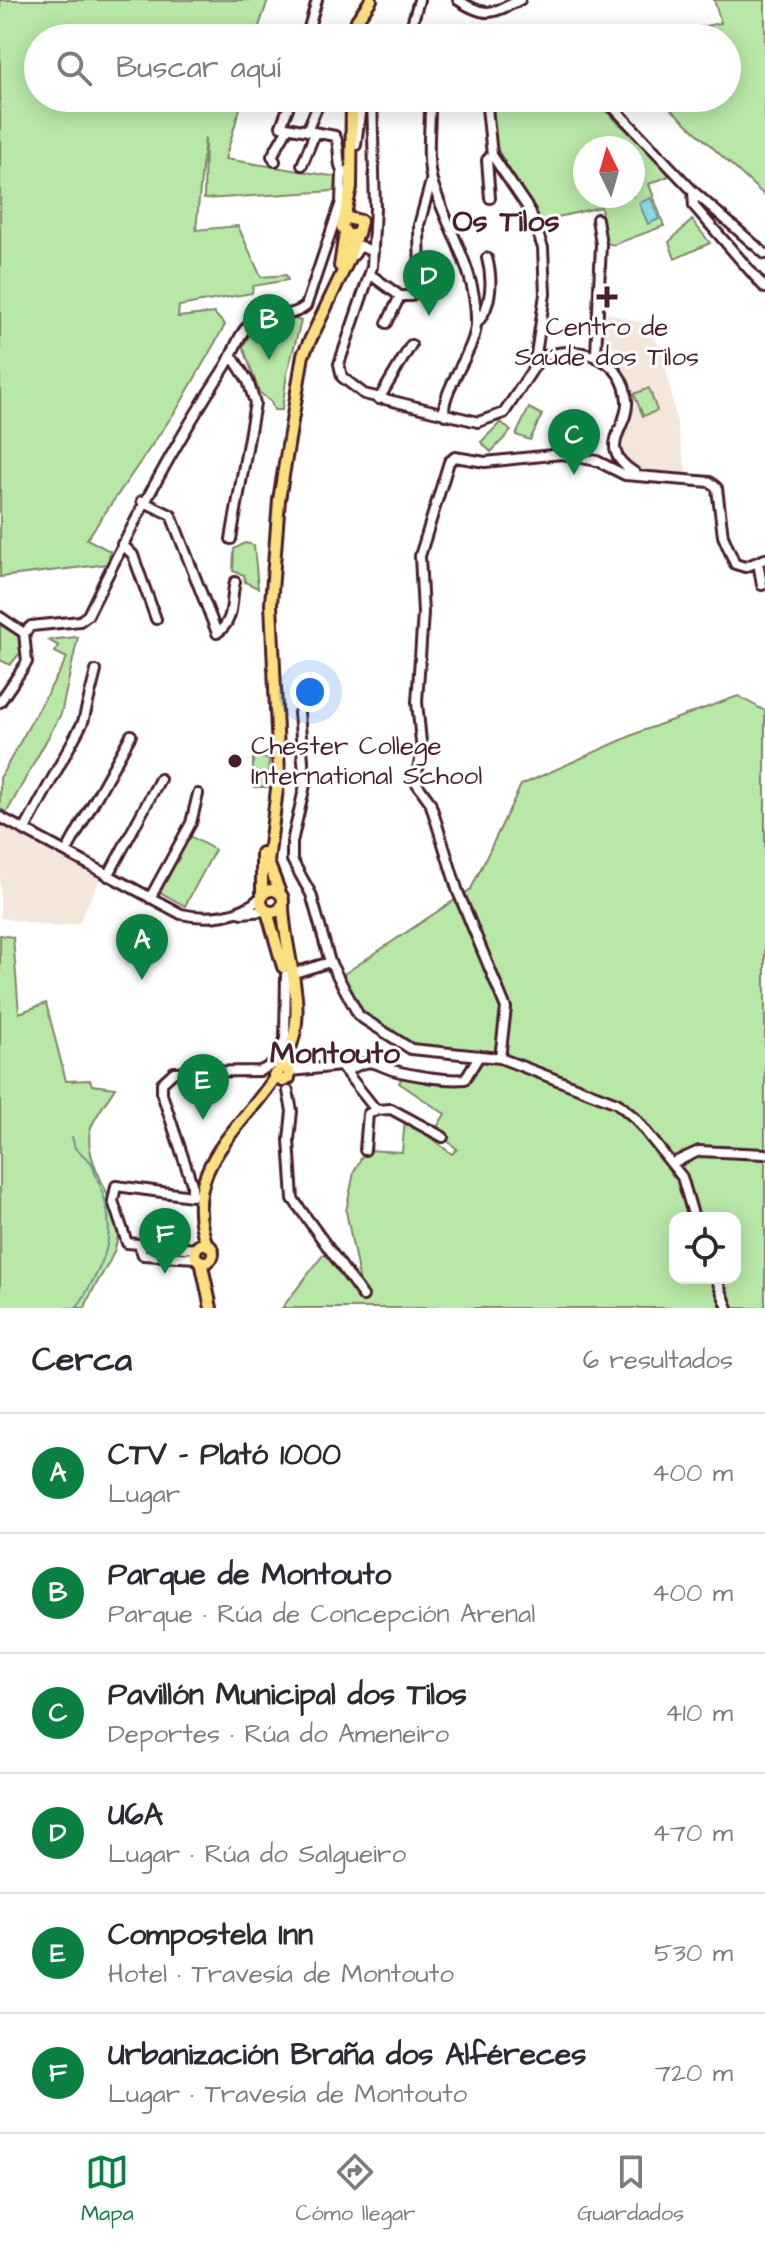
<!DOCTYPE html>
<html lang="es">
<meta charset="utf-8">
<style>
:root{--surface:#fff;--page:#f7f7f7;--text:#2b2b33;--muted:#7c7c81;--line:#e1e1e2;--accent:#0b8043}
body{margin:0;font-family:"Architects Daughter",sans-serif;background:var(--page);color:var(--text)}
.controls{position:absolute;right:24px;bottom:24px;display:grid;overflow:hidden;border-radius:16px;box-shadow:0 4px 20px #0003}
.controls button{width:72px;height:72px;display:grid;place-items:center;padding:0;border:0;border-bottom:2px solid var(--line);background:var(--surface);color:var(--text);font:40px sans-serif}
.compass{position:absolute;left:573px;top:136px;width:72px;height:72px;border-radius:50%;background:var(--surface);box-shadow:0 4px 20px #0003;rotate:355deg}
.you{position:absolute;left:310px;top:692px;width:28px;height:28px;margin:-20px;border:6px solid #fff;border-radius:50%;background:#1a73e8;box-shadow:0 0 0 12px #1a73e833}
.badge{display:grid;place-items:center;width:52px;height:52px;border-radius:50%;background:var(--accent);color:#fff;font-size:26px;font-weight:700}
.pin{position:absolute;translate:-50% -66px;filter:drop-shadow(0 2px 4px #0008)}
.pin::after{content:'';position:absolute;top:42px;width:28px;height:24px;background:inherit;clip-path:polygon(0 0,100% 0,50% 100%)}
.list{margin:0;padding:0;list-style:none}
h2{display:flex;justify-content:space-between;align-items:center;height:104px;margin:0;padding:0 32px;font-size:34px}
h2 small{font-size:26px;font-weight:400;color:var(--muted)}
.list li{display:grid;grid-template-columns:52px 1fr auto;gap:24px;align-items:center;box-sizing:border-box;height:120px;padding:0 32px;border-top:2px solid var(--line)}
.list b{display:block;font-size:30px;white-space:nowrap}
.list p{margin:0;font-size:26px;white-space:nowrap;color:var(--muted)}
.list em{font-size:26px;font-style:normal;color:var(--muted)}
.icon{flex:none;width:44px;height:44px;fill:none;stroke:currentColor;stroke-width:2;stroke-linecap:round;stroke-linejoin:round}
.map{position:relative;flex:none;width:765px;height:1308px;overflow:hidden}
.search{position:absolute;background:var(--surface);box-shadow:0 4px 20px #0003;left:24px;right:24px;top:24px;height:88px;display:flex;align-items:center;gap:20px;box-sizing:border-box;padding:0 28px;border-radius:44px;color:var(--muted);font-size:30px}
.sheet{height:824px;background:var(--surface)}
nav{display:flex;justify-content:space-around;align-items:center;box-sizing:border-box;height:112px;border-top:2px solid var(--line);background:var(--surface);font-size:22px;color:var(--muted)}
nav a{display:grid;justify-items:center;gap:4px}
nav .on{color:var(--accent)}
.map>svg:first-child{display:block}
</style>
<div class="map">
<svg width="765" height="1308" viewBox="0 0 765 1308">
<rect width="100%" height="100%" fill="#fff"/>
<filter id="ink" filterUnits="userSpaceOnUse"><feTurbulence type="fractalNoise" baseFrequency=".0125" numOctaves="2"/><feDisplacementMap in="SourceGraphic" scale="16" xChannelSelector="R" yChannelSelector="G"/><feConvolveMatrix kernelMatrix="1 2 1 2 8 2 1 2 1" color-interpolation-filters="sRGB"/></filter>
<g filter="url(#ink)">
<path fill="#f3e7dc" d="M607,313L643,323L663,351L687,476L644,474L629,463L620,444L635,405L623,374L613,358L602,352Z
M0,823L101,877L79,923L59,927L0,918Z"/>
<path fill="#b8e8a7" stroke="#818469" stroke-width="2" fill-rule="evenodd" d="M0,0H268L255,38H38V98H243L225,159L338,177V189L334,191L204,199L205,137L196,230L238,226L261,277L286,275L288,280L253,286L252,293L179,306L178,317L214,313L225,325L179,406L87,539L110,551L108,564L0,577Z
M714,0H765V196L659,98H727V38H641L721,23Z
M493,98L594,100L654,156L669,176L649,184L664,226L613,245L605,242L601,207L540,221L495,145ZM585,148H633V196H585Z
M692,220L710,243L675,259L669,242Z
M293,318L301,321L287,373L282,410H274L271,402L259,392L243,346L257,323Z
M649,388L657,411L643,416L634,394Z
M529,408L542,415L530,440L516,435Z
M501,422L511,431L491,452L481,442Z
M245,543L254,545L258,588L245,582L244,575L233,571L234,549Z
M0,624L21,638L22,651L10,665L0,660Z
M78,637L61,714L7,812L0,809V778L67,658L55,652L59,646L48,640Z
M738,696L765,711V1308H282L323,1255L335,1257L362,1293L346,1211L354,1172L365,1150L402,1152L405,1119L452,1154L457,1149L435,1130L445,1114L399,1083L403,1075L459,1082L471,1078L480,1059C408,1046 378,1044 338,978L471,889L521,785L642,731ZM675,1218H735V1278H675Z
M253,758H269L268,787H253Z
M190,836L215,850L185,906L160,892Z
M0,935L13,937L19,1013L46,1003L66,1081L90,1080L92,1085L115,1088C108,1100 93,1118 90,1131C83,1168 125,1205 117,1241C112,1266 92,1284 85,1308H0Z"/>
<path fill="#88d9e2" stroke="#6f8f99" stroke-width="2" d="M651,198L659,219L648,224L639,203Z"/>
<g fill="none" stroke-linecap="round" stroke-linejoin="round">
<path stroke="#6f8f99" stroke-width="2" d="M72,1137L75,1148L91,1162L100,1186
M77,1308C102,1266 120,1238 101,1189"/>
<g stroke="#4a1f2b" stroke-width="14">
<path id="minor" d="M458,0C486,18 491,14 520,0
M360,30L361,38
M306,38L317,0
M408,38L419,0
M292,98L281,126L335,136C342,148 335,166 345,173
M372,98L375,208L372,267L339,364L342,377L364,394L478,422L504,413L540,358C576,343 624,356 627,401C629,429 594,447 635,473
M430,98C431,124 425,160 433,184C448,230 478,274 476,324C476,350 438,395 445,415
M486,98L492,155L530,211L543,248L545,294L535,361
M599,98L613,107L693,191L765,254
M307,131L321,98
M356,145L362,98
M275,161L272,156L288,128
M302,165L315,133
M693,191L694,206L765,288
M490,198L487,160L492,155
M354,255L360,246L373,252
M371,275L400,296L387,323
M400,296H411L420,285L419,225L431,181
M477,323C492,306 493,280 487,258
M596,355L601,244L597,219
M379,399L411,345
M142,501L171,515L217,633C236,620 230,600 235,582
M231,539L255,403L248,381L232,356
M122,544L133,555L156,619
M758,562L762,585
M0,617L24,633
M0,702L27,662L24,633L31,626L80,621L88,615C131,527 171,449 225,367C233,355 238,334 249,325C266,311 290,320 306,306L341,202L342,173
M299,713L305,785L292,842V860L311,894L330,962L359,1016L411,1049L500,1058L617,1103L635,1118L682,1177L694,1218
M0,817L181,914C207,920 241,917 261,897
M25,829L83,722L96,671
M66,852L131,735
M108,876L160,779
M150,898L191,823L198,794
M242,913L266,911
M291,974L330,962
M500,1058L506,1008L458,892L430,802L415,781L422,752L417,702L423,613L420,556L449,462L455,457L485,462L562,454L597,461L625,475L710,482L717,488L723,536L735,564L745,567L765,559
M291,1071L341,1066L376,1110L391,1109L443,1137
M347,1071C377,1054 374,1067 400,1072C420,1076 445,1081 465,1079L479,1056
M288,1091L292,1111L289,1140L293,1199L363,1296
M365,1150L368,1114L376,1110
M673,1163L699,1151L765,1154
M140,1247L143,1255L197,1258
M197,1249L127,1243L113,1201L116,1186L192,1196V1184L162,1094V1083L174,1072L260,1071L274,1064L285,1039L286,975
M716,1278L728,1308"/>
</g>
<g stroke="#4a1f2b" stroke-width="16">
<path id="major" d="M352,38L357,20L371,0
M347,218L361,221L358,234L348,236L342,227L351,188L352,98
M340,266L345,233
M261 901a11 11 0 1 1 22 0a11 11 0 1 1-22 0Z
M280,893L268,862L279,773L271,604L279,500L303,355L348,261L356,236
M262,895V853
M267,911L283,967
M274,1075L283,1081L289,1078V1067L280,1063
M195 1253a9 9 0 1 1 18 0a9 9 0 1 1-18 0Z
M207,1245C172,1153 273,1114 293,1039C305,997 283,947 283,904
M201,1261L211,1308"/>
</g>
<use href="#minor" stroke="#fff" stroke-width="8"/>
<use href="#major" stroke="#fce080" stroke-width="10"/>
</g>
</g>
<g fill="#4a1f2b" stroke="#fff" stroke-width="3">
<path d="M603 285h8v8h8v8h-8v8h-8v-8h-8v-8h8z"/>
<circle cx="235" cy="761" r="8"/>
</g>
<g text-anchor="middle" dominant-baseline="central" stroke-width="6" stroke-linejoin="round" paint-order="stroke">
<g font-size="26" fill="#4a1f2b" stroke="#fff">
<text x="607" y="327">Centro de<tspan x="607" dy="30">Saúde dos Tilos</tspan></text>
<text x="251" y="746" text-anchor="start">Chester College<tspan x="251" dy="30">International School</tspan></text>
</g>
<g font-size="30" font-weight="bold" fill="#4a1f2b" stroke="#fff">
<text x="506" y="222">Os Tilos</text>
<text x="335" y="1054">Montouto</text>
</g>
</g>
</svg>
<div class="controls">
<button><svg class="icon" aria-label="locate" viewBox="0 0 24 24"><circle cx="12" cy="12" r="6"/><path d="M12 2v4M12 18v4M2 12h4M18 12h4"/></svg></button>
</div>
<svg class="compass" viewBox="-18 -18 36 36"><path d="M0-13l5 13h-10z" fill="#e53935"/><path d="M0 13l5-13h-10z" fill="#7c7c81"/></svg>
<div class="you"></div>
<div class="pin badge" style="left:142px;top:980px">A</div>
<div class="pin badge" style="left:269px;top:360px">B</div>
<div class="pin badge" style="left:574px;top:475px">C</div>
<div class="pin badge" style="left:429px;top:316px">D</div>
<div class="pin badge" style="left:203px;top:1120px">E</div>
<div class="pin badge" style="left:165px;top:1274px">F</div>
<div class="search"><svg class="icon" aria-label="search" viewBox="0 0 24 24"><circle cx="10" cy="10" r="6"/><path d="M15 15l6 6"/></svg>Buscar aquí</div>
</div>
<section class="sheet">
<h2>Cerca<small>6 resultados</small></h2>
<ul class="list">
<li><span class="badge">A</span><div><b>CTV - Plató 1000</b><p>Lugar</p></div><em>400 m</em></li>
<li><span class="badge">B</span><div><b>Parque de Montouto</b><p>Parque · Rúa de Concepción Arenal</p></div><em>400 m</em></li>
<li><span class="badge">C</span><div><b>Pavillón Municipal dos Tilos</b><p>Deportes · Rúa do Ameneiro</p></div><em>410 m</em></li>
<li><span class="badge">D</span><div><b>U6A</b><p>Lugar · Rúa do Salgueiro</p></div><em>470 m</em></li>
<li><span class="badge">E</span><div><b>Compostela Inn</b><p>Hotel · Travesía de Montouto</p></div><em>530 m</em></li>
<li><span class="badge">F</span><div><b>Urbanización Braña dos Alféreces</b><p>Lugar · Travesía de Montouto</p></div><em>720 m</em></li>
</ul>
</section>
<nav>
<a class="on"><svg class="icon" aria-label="map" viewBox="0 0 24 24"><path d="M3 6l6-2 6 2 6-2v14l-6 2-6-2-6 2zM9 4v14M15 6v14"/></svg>Mapa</a>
<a><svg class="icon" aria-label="directions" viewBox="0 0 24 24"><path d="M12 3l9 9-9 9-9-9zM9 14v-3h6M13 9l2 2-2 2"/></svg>Cómo llegar</a>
<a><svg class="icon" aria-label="saved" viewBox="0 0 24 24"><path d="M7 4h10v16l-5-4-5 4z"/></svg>Guardados</a>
</nav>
